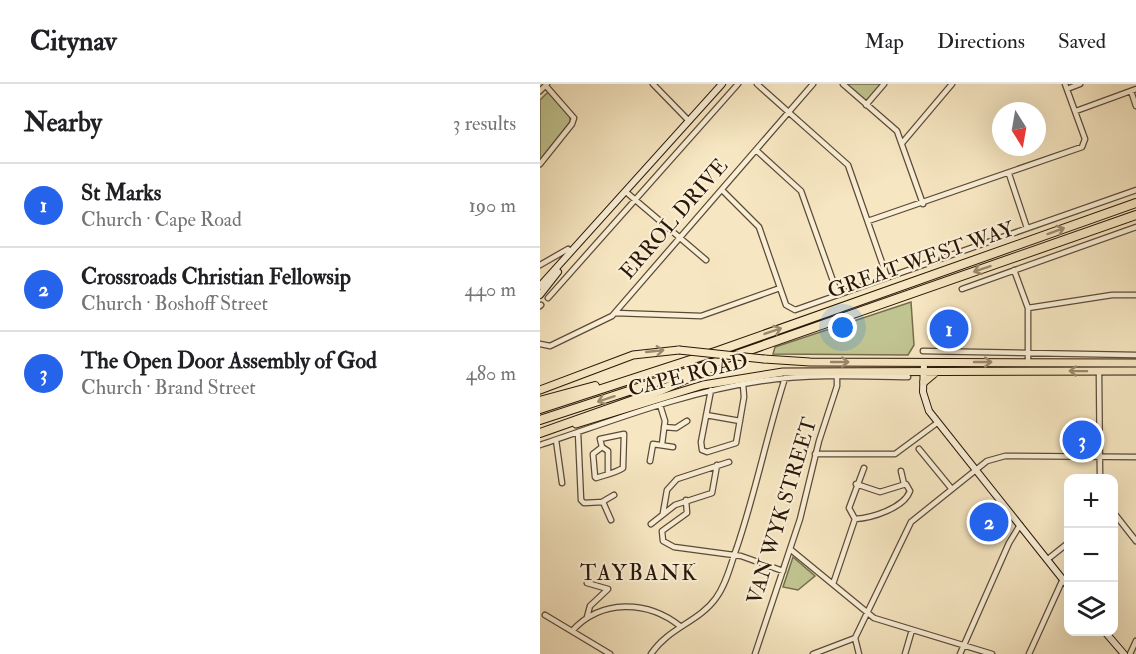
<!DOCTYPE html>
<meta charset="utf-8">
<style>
:root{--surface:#fff;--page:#f2f2f2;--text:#202124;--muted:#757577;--line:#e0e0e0;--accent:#2563eb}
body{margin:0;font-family:"IM FELL Double Pica",serif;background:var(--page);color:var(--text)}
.controls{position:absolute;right:18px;bottom:18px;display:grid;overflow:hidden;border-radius:12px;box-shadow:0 6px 24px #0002}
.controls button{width:54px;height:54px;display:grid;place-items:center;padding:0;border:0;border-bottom:2px solid var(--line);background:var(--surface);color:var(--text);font:30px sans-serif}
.compass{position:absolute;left:452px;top:18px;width:54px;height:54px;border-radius:50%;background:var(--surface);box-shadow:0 6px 24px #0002;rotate:169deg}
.you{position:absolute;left:303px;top:244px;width:21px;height:21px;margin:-15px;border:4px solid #fff;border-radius:50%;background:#1a73e8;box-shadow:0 0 0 9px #1a73e833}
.badge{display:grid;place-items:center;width:39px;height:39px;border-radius:50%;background:var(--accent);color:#fff;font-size:20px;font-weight:700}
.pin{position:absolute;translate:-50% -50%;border:3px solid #fff;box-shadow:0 2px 6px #0006}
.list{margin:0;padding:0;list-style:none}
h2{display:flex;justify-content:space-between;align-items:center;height:78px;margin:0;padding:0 24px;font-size:26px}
h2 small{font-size:20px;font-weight:400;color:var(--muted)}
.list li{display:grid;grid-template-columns:39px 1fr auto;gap:18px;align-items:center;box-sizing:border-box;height:84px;padding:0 24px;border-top:2px solid var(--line)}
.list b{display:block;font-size:22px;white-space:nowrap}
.list p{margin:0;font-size:20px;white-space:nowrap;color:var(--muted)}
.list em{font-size:20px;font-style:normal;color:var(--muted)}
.icon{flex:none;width:33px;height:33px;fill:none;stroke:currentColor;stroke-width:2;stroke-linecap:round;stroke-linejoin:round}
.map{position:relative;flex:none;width:596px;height:570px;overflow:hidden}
header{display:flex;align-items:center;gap:36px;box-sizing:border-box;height:84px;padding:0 30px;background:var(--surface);border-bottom:2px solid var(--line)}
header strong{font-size:28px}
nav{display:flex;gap:33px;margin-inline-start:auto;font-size:21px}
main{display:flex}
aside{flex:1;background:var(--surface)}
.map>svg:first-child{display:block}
</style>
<header>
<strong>Citynav</strong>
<nav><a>Map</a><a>Directions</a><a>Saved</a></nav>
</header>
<main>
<aside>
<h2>Nearby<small>3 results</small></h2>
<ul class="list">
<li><span class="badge">1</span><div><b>St Marks</b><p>Church · Cape Road</p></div><em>190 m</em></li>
<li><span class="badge">2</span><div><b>Crossroads Christian Fellowsip</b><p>Church · Boshoff Street</p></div><em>440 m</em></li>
<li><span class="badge">3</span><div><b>The Open Door Assembly of God</b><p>Church · Brand Street</p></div><em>480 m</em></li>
</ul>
</aside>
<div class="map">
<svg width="596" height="570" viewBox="0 0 596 570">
<rect width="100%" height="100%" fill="#f6e6c1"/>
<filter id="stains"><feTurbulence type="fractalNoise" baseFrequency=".00333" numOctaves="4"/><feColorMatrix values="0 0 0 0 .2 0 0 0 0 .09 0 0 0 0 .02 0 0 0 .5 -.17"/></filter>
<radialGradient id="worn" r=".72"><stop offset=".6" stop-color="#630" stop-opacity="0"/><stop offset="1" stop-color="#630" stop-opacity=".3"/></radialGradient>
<path fill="#c0c490" stroke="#746d4c" stroke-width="1.5" d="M305,0H342L326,18Z
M8,8L30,31V38L0,76V16Z
M371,218L374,261L368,271L233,270L235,263Z
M253,473L275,492L258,506L243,503Z"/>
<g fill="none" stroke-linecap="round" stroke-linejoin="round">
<g stroke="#5c4a36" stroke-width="7">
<path id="street" d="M113,0L149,37
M217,0L308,81L347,193
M303,0L357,47L383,120
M527,5L540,0
M0,7L7,0
M591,7L596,22
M326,21L344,0
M536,27L596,5
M363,58L412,0
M216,66L261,107L298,211
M0,80L32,40L34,34L6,2
M469,90L487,144
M182,106L219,143L246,221L255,226L596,106
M86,108L166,176
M328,137L542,63L545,55L525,0
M0,181L28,165
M474,186L488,224V278
M422,205L596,143
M8,214L198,0
M0,222L1,221
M488,224L572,211H596
M75,229L161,232L240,204
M0,260L10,262L72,232L273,0
M383,267L596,271
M559,288L560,394
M171,306L161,358L162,366L167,368L196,359L204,313L203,300
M120,321L125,337L122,360
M166,331L200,337
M124,343L136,344L147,337
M38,348L41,416L44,419L63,418L71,436
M16,356L22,399
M0,361C72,337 145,308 221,297C269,290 319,292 368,293
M62,363L53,370L55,393L56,394C65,391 75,389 83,384L84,350L60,355L62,363L68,367V390
M379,365L411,404
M275,370H355L397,339
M110,377L113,360L133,363
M361,387L364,400
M146,416L147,429L122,447L123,457L134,463L201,472L243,487
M62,418L74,411
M123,429L127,406L137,395L189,378
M574,429L596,457
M315,435C332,434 364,424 370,407L366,400L340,408L316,400
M315,435L309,424L324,384
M111,440L135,421L172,409L177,381
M250,465L334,534L452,570
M508,475L528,459
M47,499L68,505L50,522L47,533
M293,500L315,435
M5,531L70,570
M32,547C61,515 107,516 140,542
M315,554L319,570
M111,570C128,544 159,538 176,514C187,499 191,479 197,463C216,407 227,350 245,294
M215,570L260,435L279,357L297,302V292
M273,570L315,554L371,438L447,377L465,372L596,373
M365,570L372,546
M420,570L469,459L480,441
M489,570L523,495
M590,570L596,557"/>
</g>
<g stroke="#291607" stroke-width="8">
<path id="secondary" d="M0,202L182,0
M0,211L18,188
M384,278L383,308L389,327L528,502
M565,548L584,570"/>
</g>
<g stroke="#291607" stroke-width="9">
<path id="primary" d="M224,275L270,278L596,279
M384,298L396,288
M0,306L93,271L139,266
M36,340L163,301L243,288L596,287"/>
</g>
<g stroke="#291607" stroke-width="10">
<path id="highway" d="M0,317L55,302
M0,325L178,267L596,119
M0,336L150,287L596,131
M0,349L119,307L171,284"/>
</g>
<use href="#street" stroke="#f9efd7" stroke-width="4.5"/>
<use href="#secondary" stroke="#f9efd7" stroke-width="6"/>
<use href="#primary" stroke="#f6e6c1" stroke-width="7"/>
<use href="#highway" stroke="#f6e6c1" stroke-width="8"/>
<g stroke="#291607" stroke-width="9" stroke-linecap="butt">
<path id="primary-bridge" d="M139,266L224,275"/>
</g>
<use href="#primary-bridge" stroke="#f6e6c1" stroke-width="7"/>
</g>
<defs><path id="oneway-shaft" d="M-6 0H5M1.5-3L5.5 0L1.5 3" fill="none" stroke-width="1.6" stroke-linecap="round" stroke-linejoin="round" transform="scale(1.5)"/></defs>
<g stroke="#9a886d">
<use href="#oneway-shaft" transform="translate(516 147) rotate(-20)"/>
<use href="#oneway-shaft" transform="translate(442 185) rotate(161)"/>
<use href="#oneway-shaft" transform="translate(233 247) rotate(-19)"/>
<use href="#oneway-shaft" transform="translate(115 267) rotate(-6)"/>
<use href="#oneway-shaft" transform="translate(300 278)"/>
<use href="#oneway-shaft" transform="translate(443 278)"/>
<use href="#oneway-shaft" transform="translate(538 287) rotate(-179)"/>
<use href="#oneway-shaft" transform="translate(66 315) rotate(162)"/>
</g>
<g text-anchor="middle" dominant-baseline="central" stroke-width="4.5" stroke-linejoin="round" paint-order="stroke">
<g font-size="21" fill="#291607" stroke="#f9efd7">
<text transform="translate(134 135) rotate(-49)">ERROL DRIVE</text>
<text transform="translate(381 176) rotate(-19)">GREAT WEST WAY</text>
<text transform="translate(148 291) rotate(-14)">CAPE ROAD</text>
<text transform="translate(242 427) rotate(-73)">VAN WYK STREET</text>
</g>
<g font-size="22" letter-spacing="1.5" fill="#291607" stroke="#f9efd7">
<text x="99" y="489">TAYBANK</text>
</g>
</g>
<rect width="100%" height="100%" filter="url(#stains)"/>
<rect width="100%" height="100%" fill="url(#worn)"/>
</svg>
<div class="controls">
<button>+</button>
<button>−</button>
<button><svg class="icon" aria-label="layers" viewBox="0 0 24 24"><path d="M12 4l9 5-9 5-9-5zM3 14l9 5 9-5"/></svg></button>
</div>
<svg class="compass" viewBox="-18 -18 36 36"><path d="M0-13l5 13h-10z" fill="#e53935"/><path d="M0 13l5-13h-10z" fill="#757577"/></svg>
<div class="you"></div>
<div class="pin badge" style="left:409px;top:245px">1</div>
<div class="pin badge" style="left:449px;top:438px">2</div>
<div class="pin badge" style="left:542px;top:356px">3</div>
</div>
</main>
